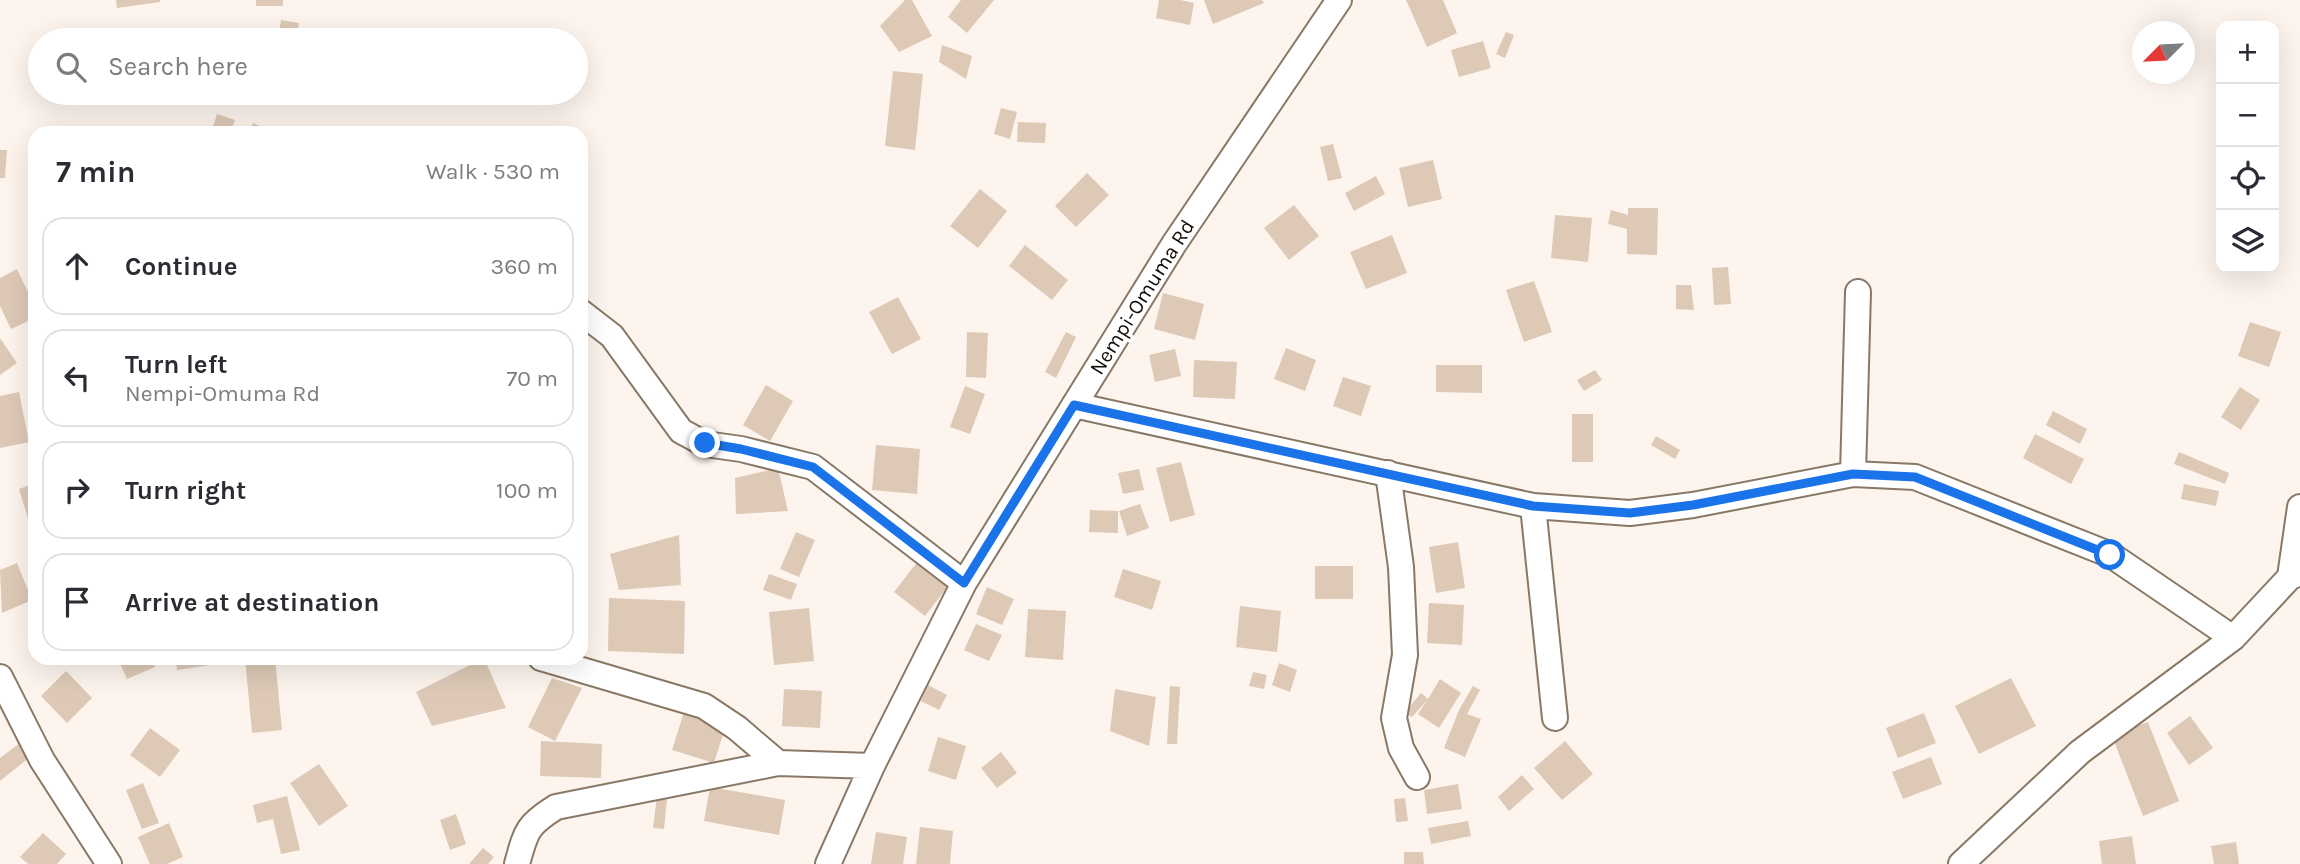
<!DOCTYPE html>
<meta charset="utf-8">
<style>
:root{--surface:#fff;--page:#f2f2f3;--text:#2b2b33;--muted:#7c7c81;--line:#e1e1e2}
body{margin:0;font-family:Karla,sans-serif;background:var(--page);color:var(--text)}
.controls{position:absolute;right:21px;top:21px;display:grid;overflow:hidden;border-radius:14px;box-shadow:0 7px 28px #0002}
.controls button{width:63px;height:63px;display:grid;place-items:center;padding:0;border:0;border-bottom:2px solid var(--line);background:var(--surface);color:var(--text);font:35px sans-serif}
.compass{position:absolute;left:2132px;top:21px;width:63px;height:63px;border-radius:50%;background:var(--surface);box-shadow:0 7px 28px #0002;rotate:246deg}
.stop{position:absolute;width:21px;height:21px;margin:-16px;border:5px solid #1a73e8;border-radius:50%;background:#fff}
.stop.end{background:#1a73e8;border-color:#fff;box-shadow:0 2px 7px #0008}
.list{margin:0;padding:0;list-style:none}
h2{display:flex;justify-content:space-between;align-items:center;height:91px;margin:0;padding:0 28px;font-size:30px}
h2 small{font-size:23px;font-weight:400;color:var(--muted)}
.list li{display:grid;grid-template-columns:46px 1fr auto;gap:21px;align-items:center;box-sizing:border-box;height:98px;margin:0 14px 14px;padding:0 14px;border:2px solid var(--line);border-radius:21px}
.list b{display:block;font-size:26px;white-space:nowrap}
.list p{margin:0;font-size:23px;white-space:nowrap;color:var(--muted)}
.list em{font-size:23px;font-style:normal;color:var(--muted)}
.icon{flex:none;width:38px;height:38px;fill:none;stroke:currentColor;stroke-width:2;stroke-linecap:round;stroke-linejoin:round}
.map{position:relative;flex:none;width:2300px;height:864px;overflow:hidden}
.search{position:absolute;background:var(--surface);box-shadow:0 7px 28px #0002;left:28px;top:28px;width:560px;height:77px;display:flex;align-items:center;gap:18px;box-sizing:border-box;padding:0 24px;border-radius:38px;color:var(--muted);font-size:26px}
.panel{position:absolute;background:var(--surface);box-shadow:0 7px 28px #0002;left:28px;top:126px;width:560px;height:539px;border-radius:21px}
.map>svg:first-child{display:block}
</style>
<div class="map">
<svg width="2300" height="864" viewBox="0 0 2300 864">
<rect width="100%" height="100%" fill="#fcf4ed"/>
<path fill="#ddc9b6" d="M116,0H160V2L117,8Z
M256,0H283V6H256Z
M905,0H912L932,36L899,52L880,26Z
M961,0H994L967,33L948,17Z
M1159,0H1180L1194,3L1190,25L1156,18Z
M1204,0H1262L1264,3L1213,24Z
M1406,0H1443L1457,33L1427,47Z
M281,20L299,23L296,40H278Z
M1506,32L1514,35L1505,58L1496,54Z
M1483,41L1491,68L1459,77L1451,50Z
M942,45L972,56L966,79L939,62Z
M893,71L923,74L915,150L885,146Z
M1001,108L1017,112L1010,139L994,134Z
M217,114L235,120L230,133H211Z
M1018,122L1046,123L1045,143L1017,142Z
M253,123L275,133H248Z
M1333,144L1342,178L1328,181L1320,147Z
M0,150H7L5,178H0Z
M1433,160L1442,199L1408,207L1399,168Z
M1087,173L1109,195L1076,227L1055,206Z
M1376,176L1385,194L1354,211L1345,193Z
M980,189L1007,211L978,248L950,226Z
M1294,205L1319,236L1289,260L1264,228Z
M1628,208H1658L1657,255L1627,254V229L1608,224L1611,210L1628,215Z
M1555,215L1592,218L1588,262L1551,258Z
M1392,235L1407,273L1366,289L1350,252Z
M1025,245L1068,280L1052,300L1009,266Z
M1728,267L1731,304L1714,305L1712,268Z
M17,269L35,307V318L11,329L0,306V278Z
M1534,281L1552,332L1524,342L1506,290Z
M1676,285H1691L1694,310L1676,309Z
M1163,293L1204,304L1195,340L1154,329Z
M898,297L921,339L892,354L869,312Z
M2250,322L2281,332L2269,367L2238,356Z
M967,332L988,333L986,378L966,377Z
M1066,332L1076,337L1056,378L1045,372Z
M0,338L17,363L0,375Z
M1286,348L1316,360L1305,391L1274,379Z
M1175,349L1181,376L1155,382L1149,355Z
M1194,360L1237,362L1235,399L1193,397Z
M1436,365H1482V393L1436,392Z
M1595,370L1602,380L1584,391L1577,380Z
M1343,377L1371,386L1361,416L1333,406Z
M766,385L793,401L770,441L743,425Z
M965,386L985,394L970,434L950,427Z
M2240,387L2260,400L2241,430L2221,417Z
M19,392L29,442L0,448V396Z
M2053,411L2087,429L2080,444L2046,425Z
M1572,414H1593V462H1572Z
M2035,434L2084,459L2071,484L2023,458Z
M1656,436L1680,450L1675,459L1651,445Z
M876,445L920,449L917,494L872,490Z
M2179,452L2229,473L2225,484L2174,464Z
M1181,462L1195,515L1170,522L1156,468Z
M778,468L788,511L736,514L735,478Z
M1139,469L1144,490L1123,494L1118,473Z
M35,483V538H34L19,489Z
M2184,484L2219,491L2216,506L2181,499Z
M1140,504L1149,528L1127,536L1119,511Z
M1090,510L1118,511V533L1089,532Z
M796,532L815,540L799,577L780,569Z
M679,535L681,585L619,590L610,554Z
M1458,542L1465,588L1436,593L1429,547Z
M918,561L949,585L925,616L894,592Z
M17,563L32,600L2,613L0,570Z
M1315,566H1353V599H1315Z
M1123,569L1161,581L1152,610L1114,597Z
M769,574L797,584L791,600L763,590Z
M987,587L1014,599L1002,625L976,614Z
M609,598L685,601L684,654L608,651Z
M1429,603L1464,605L1462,645L1427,643Z
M1240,606L1281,611L1277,652L1236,647Z
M809,608L814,661L774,665L769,612Z
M1028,609L1066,611L1063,660L1025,657Z
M976,624L1002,635L989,661L964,650Z
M151,658L155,667L127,679L118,659Z
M175,658H209L210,665L177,670Z
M245,658H275L282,730L252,733Z
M484,658L506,708L432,726L416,692Z
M1279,663L1297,670L1290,692L1272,685Z
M66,671L92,698L67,723L41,696Z
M1253,672L1267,675L1264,689L1249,686Z
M552,678L582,688L555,741L528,727Z
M2011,678L2036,726L1979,754L1955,706Z
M1440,679L1461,693L1439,728L1418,714L1428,699L1412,717L1405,712L1421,693L1428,699Z
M928,685L947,695L939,710L921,701Z
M1170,686L1180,687L1177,744H1167Z
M1473,686L1480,690L1467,714L1481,719L1465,757L1444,748L1459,710Z
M784,689L822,691L820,728L782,726Z
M1115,689L1156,697L1149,746L1110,731Z
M684,712L726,725L714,763L672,750Z
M1924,713L1936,743L1898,758L1886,728Z
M2190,716L2213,748L2189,765L2167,733Z
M2148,722L2179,801L2143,816L2112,736Z
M150,728L180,750L160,777L130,755Z
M938,737L966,746L956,780L928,771Z
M541,741L602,744L601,778L540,776Z
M1565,741L1593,774L1562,800L1534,768Z
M20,743L30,757L0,781V758Z
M1001,752L1017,773L997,788L981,768Z
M1931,757L1942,784L1903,799L1892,772Z
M319,764L348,806L319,826L290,783Z
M1522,775L1534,789L1509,811L1498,797Z
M143,783L159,823L142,829L126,790Z
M1458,784L1462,809L1427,814L1424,790Z
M710,787L785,800L779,835L704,821Z
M658,788L668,789L664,829L653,828Z
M287,796L300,850L281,854L273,819L257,823L253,805Z
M1405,798L1408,821L1396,822L1394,799Z
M456,814L466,844L450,850L440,820Z
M1468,821L1471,836L1431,844L1428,828Z
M169,823L183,857L167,864H150L138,837Z
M920,827L953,831L950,864H916Z
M876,832L907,837L903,864H871Z
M43,833L66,854L57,864H28L20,857Z
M2132,836L2136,864H2102L2099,841Z
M2236,842L2239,864H2214L2211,846Z
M483,848L494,857L488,864H469Z
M1404,852H1423L1424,864H1404Z"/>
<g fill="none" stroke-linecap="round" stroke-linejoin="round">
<g stroke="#897866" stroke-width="28">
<path id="minor" d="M581,312L612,336L681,431L705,444L741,449L813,467L964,583
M1074,405L1533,506L1630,513L1693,505L1853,474L1915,477L2111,555L2233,638
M1388,473L1401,567L1405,655L1394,718L1401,748L1417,777
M1853,474L1858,292
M1533,506L1555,718
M2290,577L2300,507
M541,658L704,706L737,728L778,763
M0,677L42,760L109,864
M517,864C526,831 527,825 556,807L778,763L872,766
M828,864L872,766L964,583L1174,244L1339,0
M1961,864L2080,752L2233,638L2290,577L2300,573"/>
</g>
<use href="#minor" stroke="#fff" stroke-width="24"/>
</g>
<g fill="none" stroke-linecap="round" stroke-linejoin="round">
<path stroke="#1a73e8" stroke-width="9" d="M705,443L741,449L813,467L964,583L1074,405L1533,506L1630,513L1693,505L1853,474L1915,477L2110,555"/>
</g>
<g text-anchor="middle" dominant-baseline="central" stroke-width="7" stroke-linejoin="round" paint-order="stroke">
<g font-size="21" fill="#150e08" stroke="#fff">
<text transform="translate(1142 297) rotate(-58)">Nempi-Omuma Rd</text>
</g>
</g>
</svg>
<div class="controls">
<button>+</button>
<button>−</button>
<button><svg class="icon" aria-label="locate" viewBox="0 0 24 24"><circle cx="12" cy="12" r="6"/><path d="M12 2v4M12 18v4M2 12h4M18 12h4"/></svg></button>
<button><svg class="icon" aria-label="layers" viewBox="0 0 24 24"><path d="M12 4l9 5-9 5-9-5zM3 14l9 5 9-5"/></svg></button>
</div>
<svg class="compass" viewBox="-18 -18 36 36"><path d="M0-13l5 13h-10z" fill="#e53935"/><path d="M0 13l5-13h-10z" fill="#7c7c81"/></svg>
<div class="stop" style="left:2110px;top:555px"></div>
<div class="stop end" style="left:705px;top:443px"></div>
<div class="search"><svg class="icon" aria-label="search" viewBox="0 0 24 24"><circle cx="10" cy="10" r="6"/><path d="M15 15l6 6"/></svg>Search here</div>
<section class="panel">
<h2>7 min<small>Walk · 530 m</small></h2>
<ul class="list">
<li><svg class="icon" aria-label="ahead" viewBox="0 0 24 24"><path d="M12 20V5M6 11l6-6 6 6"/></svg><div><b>Continue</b></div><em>360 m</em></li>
<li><svg class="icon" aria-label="left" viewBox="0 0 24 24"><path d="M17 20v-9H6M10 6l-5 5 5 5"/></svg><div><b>Turn left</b><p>Nempi-Omuma Rd</p></div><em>70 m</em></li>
<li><svg class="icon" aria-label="right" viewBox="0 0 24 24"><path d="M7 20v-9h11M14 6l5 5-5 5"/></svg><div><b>Turn right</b></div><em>100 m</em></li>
<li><svg class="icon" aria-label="arrive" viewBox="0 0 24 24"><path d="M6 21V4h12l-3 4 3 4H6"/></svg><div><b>Arrive at destination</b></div></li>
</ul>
</section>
</div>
